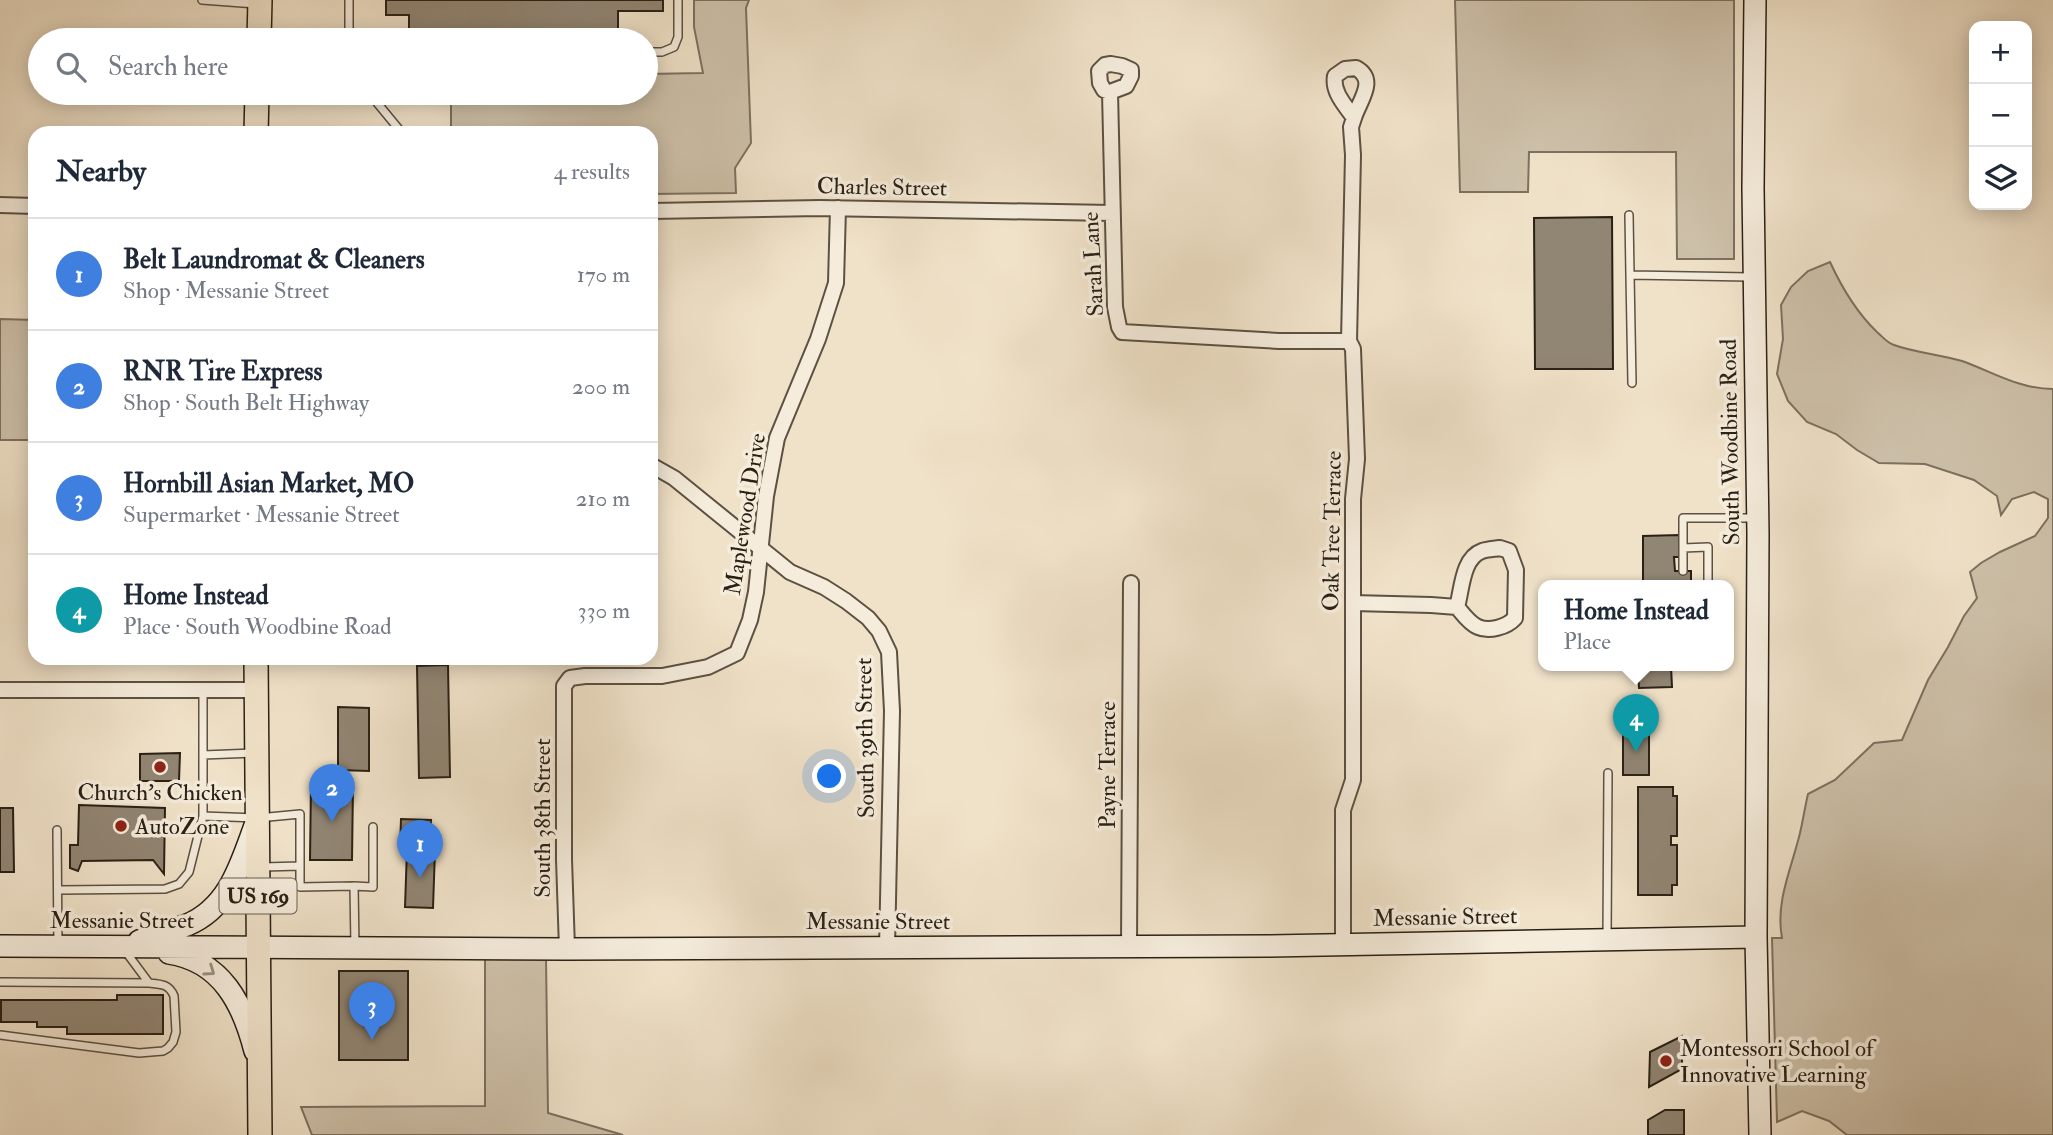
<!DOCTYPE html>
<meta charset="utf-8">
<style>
:root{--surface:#fff;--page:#f6f6f7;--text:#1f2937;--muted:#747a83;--line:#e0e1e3;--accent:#b45309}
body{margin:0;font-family:"IM FELL Double Pica",serif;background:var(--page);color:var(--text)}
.controls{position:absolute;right:21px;top:21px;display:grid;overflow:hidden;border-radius:14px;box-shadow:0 4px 18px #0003}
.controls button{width:63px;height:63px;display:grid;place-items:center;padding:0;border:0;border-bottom:2px solid var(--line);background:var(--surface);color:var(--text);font:35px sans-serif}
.you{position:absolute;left:830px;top:777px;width:24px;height:24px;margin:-18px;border:5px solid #fff;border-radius:50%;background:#1a73e8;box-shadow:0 0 0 10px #1a73e833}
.badge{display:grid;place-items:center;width:46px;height:46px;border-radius:50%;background:var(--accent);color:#fff;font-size:23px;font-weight:700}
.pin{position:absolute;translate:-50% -58px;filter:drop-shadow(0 2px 4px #0008)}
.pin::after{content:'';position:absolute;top:37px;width:24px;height:21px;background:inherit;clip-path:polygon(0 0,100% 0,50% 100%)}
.popup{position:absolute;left:1538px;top:580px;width:196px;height:91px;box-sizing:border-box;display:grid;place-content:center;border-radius:14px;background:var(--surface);filter:drop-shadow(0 2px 5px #0005);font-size:23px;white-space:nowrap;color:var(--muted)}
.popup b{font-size:26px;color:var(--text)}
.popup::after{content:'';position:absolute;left:50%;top:100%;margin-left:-14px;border:14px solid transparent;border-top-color:var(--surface)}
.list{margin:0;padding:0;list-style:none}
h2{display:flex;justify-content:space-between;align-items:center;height:91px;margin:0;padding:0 28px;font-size:30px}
h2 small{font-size:23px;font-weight:400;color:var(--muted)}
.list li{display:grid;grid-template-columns:46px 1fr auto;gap:21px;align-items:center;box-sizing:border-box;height:112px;padding:0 28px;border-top:2px solid var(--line)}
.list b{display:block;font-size:26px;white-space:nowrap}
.list p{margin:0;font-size:23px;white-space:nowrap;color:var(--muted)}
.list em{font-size:23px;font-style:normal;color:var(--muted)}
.icon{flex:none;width:38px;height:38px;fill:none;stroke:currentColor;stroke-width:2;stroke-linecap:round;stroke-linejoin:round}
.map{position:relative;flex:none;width:2053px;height:1135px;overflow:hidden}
.search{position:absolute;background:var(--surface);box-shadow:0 4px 18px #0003;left:28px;top:28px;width:630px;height:77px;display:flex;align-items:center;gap:18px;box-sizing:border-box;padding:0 24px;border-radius:38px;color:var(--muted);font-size:26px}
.panel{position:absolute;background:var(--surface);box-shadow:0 4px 18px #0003;left:28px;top:126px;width:630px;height:539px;border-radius:21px}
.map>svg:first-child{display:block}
</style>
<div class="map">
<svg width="2053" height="1135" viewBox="0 0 2053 1135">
<rect width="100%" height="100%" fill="#f0e2c9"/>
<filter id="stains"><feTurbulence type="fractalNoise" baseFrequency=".00286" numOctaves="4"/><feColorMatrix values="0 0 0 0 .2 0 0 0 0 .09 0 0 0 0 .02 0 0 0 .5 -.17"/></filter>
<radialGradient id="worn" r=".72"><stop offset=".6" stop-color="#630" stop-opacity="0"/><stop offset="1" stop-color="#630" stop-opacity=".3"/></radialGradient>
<path fill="#cec1aa" stroke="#7c7160" stroke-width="2" d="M694,0H749L746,8L751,143L735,168L736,193L651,194V133H451V93H646V74L703,73L694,27Z
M1455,0H1734V259H1677L1676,152H1529L1528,192H1460Z
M1830,262C1842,288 1856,312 1877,332C1883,337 1887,343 1894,345C1916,353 1939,354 1962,361C1993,372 2019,389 2053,389V1135H1847L1829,1121L1802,1111L1777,1122L1772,938H1782C1775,902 1792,867 1800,833C1803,820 1805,807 1808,794L1835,780L1874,743L1902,740L1928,680L1948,647L1964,616L1977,598L1970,572L1981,563L2000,552L2035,536L2048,518V499L2034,492L2012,499L2001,515L1997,496L1974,480L1925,464L1879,463L1857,450L1836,434L1807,422L1788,401L1777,374L1783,339L1781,305L1791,287L1808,271Z
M0,319L35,320V440H0Z
M485,955L546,957L548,1113L623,1135H312L301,1107L485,1106Z"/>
<path fill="#918573" stroke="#2a2115" stroke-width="2" d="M386,0H663V11H618V35H437V40H409V15H386Z
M1612,217L1613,369H1535L1534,218Z
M1679,535V557H1674L1675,571H1691V585L1643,586V536Z
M448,665L450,777L419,778L417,666Z
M1638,666H1671L1672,687L1639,688Z
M338,707L369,708V771L338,770Z
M1623,728H1649V775H1623Z
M180,753L179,781H140V754Z
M311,783L353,784L352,860H310Z
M1638,787H1673V796H1677V836H1671V845H1677V885H1672V895H1638Z
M79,805L165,808L164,874L153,860L82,861L78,871L70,868V845H78Z
M0,808H13L14,872H0Z
M401,819L431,820L430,850L400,849Z
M407,849L435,850L433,908L405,907Z
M339,971H408V1060H339Z
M117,995H163V1034H67V1027H37V1022H1V1000H117Z
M1682,1036V1069L1649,1087L1650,1052Z
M1665,1110H1684V1135H1648V1120Z"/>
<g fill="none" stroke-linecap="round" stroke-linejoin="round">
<g stroke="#5c5142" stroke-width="10">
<path id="lane" d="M202,0L256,4
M349,0V40
M646,52H662L674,47L678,37V0
M162,93L169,95L253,93
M369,93L402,133
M1629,215L1630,275
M1632,383L1630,275L1750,277
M1683,548L1708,547V586
M1683,571V518H1754
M1682,585V586
M203,691V816
M203,755L254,753
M57,830L58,946
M263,867L300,866V887L354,886L355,947
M354,886L373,887V827
M58,890L165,889L179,884L189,872L203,816L258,818L300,814V866
M1607,939L1608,773
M0,982L149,983L126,952
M0,1035L139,1053L163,1051L168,1048L173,1042L176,1032L174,996C169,984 161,984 149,983"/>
</g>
<g stroke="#5c5142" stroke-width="18">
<path id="street" d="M1111,64L1122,66L1131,70V76L1126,86L1110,92L1104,90L1100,83L1099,71L1105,65Z
M1356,68C1378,80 1359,101 1354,118C1345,105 1332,92 1335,76L1345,69Z
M1110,92L1115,307L1119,327L1122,332L1279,341H1349
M0,205L35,206
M651,211L820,208L1112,213
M651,465L674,478L790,572L824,587L846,601L868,618L879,631L889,652L892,711L887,948
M1500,548L1509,551L1516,570L1515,618C1507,627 1489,632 1478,627C1470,624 1462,613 1457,607C1462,590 1462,558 1482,551C1488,549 1494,549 1500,548Z
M1353,603L1431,605L1457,607
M0,690H257
M1343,945V810L1353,780V499L1357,459L1353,349L1349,341L1353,155L1351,127L1354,118
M1129,947L1131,583
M567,949L564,859V686L570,678L585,676H662L708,667L737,653L750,620L756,592L766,496L777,438L818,339L836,283L838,208"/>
</g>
<g stroke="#2a2115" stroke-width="24">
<path id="secondary" d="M1755,0L1753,188L1758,534L1756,937L1760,1135
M139,941C155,935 171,931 187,925C230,907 241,863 256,823
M0,946L567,949L1269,946L1756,937
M169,953C222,961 243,1004 255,1051"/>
</g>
<g stroke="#2a2115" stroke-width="26">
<path id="primary" d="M259,40L260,0
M256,133L257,93
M256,658L260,1135"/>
</g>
<use href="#lane" stroke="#f5ecdc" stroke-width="7"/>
<use href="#street" stroke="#f5ecdc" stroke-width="14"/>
<use href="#secondary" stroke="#f5ecdc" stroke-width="21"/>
<use href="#primary" stroke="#f0e2c9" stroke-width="23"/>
</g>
<defs><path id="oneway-chevron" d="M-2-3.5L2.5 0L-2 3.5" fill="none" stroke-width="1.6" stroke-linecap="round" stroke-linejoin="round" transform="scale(1.75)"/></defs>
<use stroke="#9a9182" href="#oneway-chevron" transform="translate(210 971) rotate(35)"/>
<g fill="#8f2418" stroke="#f5ecdc" stroke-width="2.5">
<circle cx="160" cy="767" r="7"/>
<circle cx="121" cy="826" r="7"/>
<circle cx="1666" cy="1061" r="7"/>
</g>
<g text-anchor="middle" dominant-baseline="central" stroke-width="7" stroke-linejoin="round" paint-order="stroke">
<rect fill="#f5ecdc" stroke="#675e51" stroke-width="2" x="219.5" y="878.5" width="77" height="35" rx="5"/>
<g font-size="21" font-weight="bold" fill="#2a2115">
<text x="258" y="896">US 169</text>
</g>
<g font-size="23" fill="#2a2115" stroke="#f5ecdc">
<text transform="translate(882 187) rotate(1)">Charles Street</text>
<text transform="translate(1093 264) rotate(-93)">Sarah Lane</text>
<text transform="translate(1730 442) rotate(-91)">South Woodbine Road</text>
<text transform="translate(745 514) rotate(-81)">Maplewood Drive</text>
<text transform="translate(1332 531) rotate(-89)">Oak Tree Terrace</text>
<text transform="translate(865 738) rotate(-91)">South 39th Street</text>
<text transform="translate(1107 765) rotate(-90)">Payne Terrace</text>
<text transform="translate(542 818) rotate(-90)">South 38th Street</text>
<text transform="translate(1445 917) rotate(-1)">Messanie Street</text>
<text x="122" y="920">Messanie Street</text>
<text x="878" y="921">Messanie Street</text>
</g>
<g font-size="23" fill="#2a2115" stroke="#f5ecdc" text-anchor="start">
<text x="160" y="792" text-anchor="middle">Church's Chicken</text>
<text x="135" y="826">AutoZone</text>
<text x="1680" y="1048">Montessori School of<tspan x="1680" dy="26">Innovative Learning</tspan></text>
</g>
</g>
<rect width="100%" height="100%" filter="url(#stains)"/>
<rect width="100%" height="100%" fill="url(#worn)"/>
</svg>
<div class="controls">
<button>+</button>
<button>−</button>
<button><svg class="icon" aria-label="layers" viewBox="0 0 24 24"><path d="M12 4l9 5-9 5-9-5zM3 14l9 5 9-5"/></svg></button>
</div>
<div class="you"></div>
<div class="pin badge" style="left:420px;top:878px;background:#3f7fe0">1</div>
<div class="pin badge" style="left:332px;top:822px;background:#3f7fe0">2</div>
<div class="pin badge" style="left:372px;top:1040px;background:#3f7fe0">3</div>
<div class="pin badge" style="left:1636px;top:752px;background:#0f9aa8">4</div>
<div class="popup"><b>Home Instead</b>Place</div>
<div class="search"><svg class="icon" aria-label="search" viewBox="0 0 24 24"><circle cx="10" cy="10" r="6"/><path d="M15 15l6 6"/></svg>Search here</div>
<section class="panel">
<h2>Nearby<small>4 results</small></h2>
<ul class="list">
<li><span class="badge" style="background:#3f7fe0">1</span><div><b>Belt Laundromat &amp; Cleaners</b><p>Shop · Messanie Street</p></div><em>170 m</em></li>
<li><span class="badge" style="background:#3f7fe0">2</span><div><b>RNR Tire Express</b><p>Shop · South Belt Highway</p></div><em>200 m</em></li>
<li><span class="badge" style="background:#3f7fe0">3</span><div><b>Hornbill Asian Market, MO</b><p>Supermarket · Messanie Street</p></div><em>210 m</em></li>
<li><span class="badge" style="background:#0f9aa8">4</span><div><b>Home Instead</b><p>Place · South Woodbine Road</p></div><em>330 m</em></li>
</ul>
</section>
</div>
